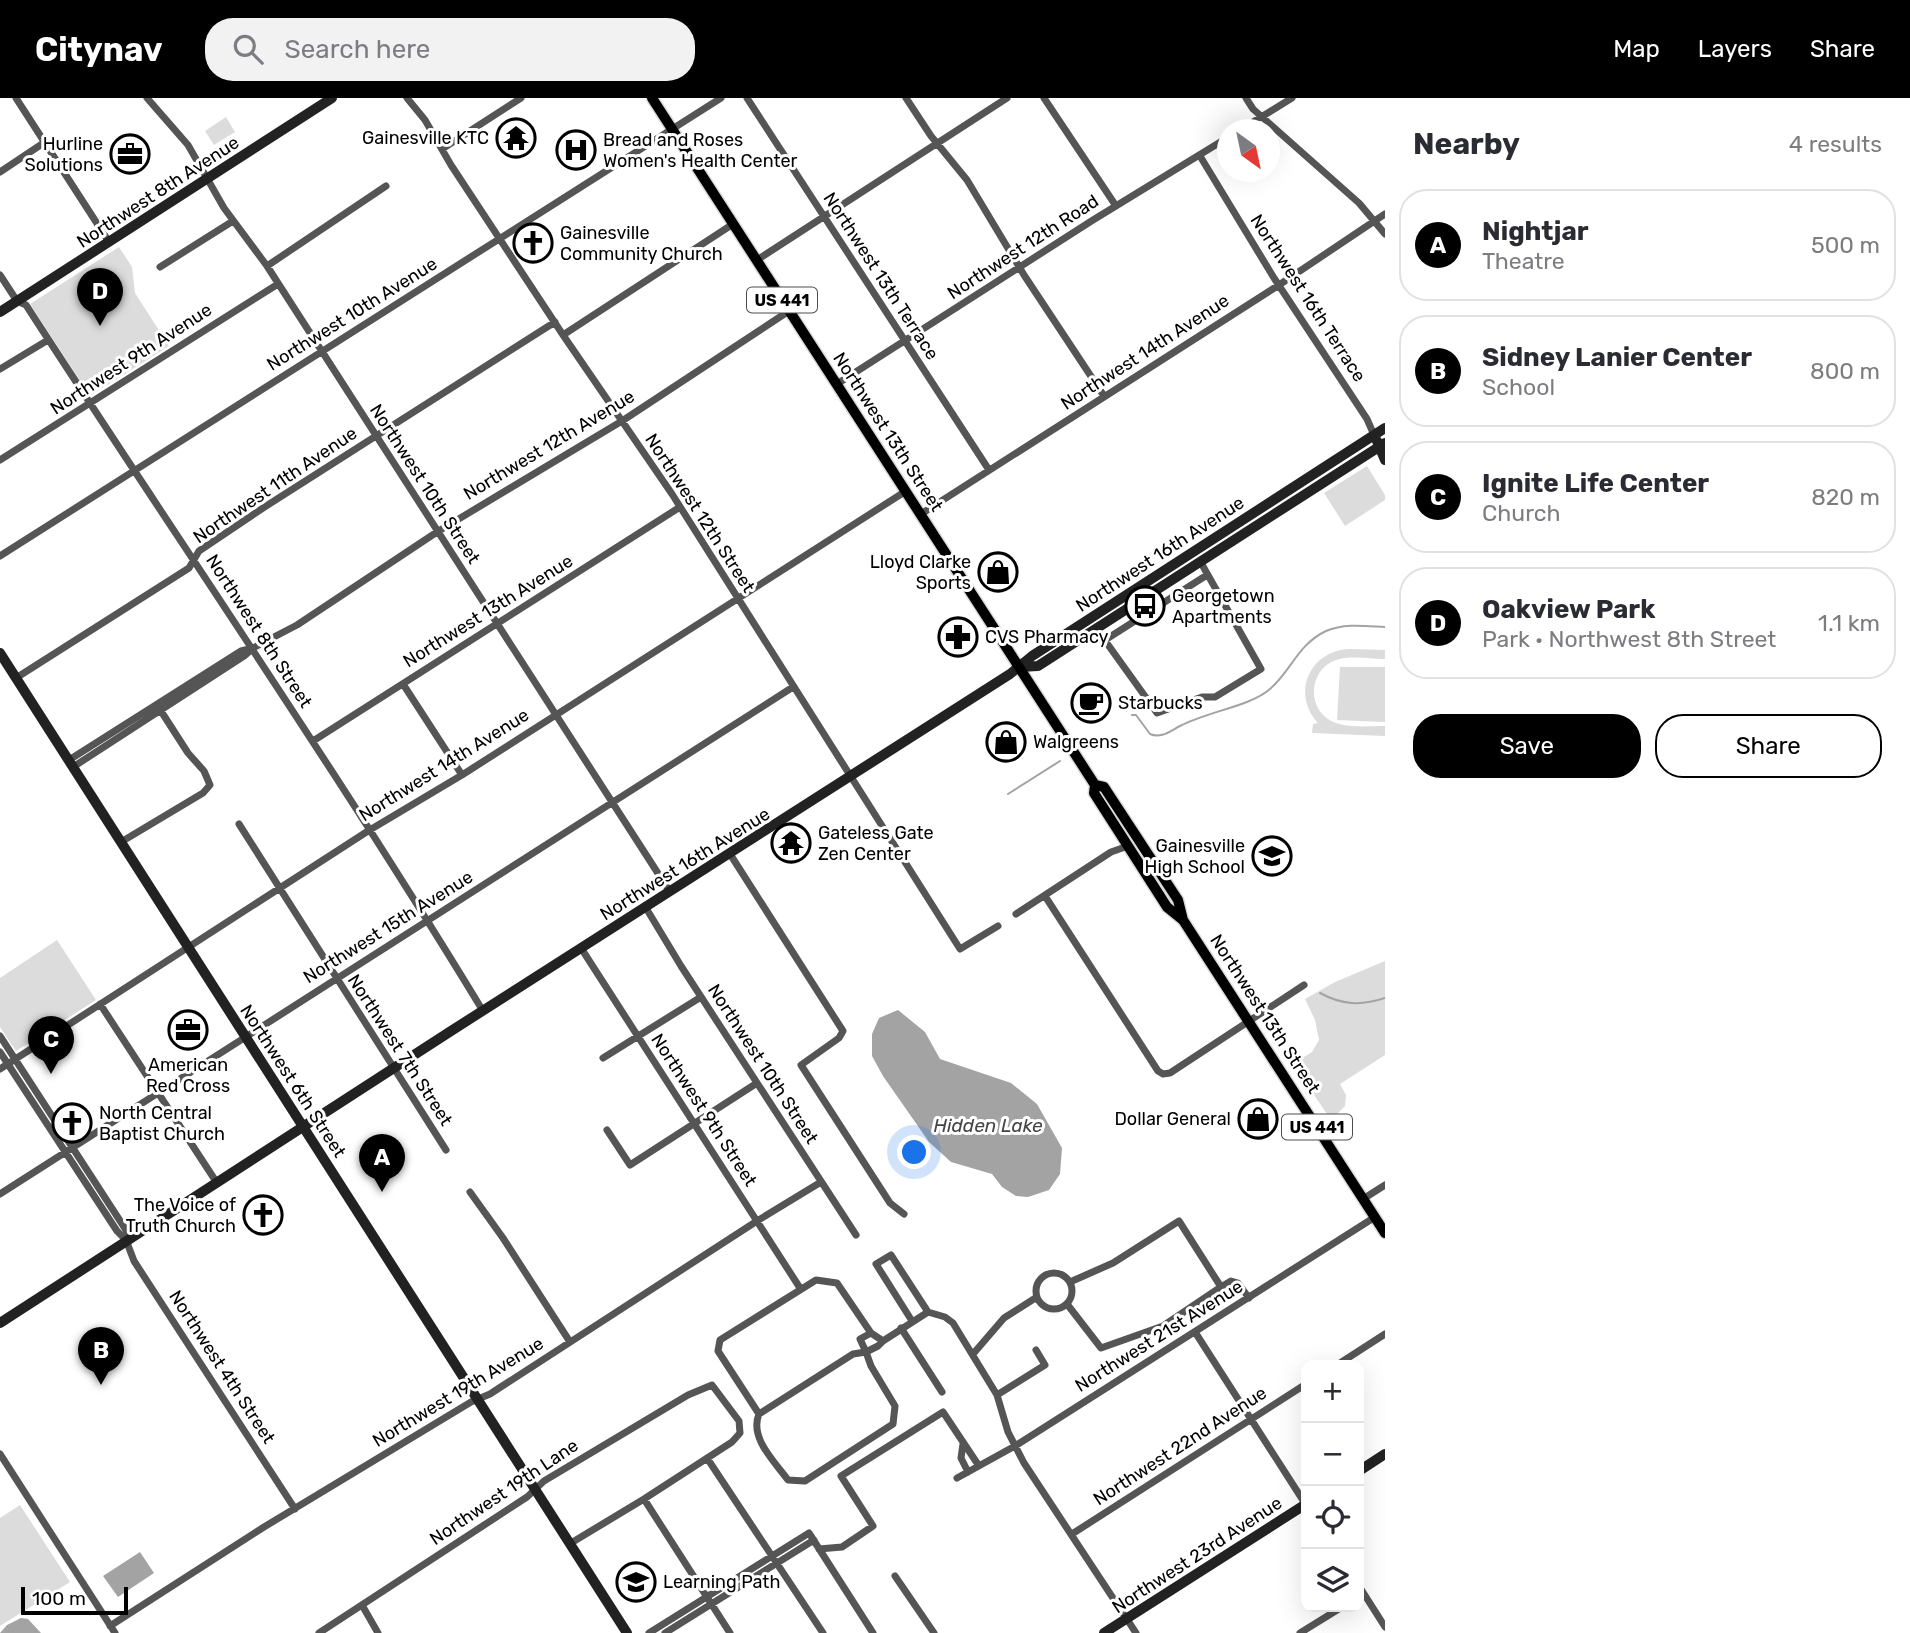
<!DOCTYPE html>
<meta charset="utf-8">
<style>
:root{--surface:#fff;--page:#f2f2f3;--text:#2b2b33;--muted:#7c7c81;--line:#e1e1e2;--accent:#000}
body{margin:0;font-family:Rubik,sans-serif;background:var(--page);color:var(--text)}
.controls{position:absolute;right:21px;bottom:21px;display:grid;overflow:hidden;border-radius:14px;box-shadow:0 7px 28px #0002}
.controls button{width:63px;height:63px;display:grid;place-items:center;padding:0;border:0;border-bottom:2px solid var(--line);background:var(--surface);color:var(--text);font:35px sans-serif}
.compass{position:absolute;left:1217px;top:21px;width:63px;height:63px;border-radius:50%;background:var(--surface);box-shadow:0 7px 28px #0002;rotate:147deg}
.scale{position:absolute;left:21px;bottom:18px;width:107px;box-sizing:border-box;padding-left:7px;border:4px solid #000;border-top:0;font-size:19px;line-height:24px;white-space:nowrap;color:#000;-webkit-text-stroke:5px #fff;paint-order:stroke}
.you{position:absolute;left:915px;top:1055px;width:24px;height:24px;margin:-18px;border:5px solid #fff;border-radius:50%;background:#1a73e8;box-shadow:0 0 0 10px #1a73e833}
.badge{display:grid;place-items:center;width:46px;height:46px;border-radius:50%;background:var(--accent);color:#fff;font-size:23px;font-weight:700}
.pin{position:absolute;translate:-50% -58px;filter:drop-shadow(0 2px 4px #0008)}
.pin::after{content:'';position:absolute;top:37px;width:24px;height:21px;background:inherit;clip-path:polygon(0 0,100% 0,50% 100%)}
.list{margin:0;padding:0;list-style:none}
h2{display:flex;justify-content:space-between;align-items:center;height:91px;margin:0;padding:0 28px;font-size:30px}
h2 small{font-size:23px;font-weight:400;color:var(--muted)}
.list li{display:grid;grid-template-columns:46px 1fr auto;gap:21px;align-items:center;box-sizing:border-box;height:112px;margin:0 14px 14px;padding:0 14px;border:2px solid var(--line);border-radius:28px}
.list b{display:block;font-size:26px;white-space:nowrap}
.list p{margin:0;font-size:23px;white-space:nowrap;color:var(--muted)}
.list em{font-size:23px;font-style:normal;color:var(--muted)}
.actions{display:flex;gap:14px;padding:21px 28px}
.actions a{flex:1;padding:16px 0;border:2px solid var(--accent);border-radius:28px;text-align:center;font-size:24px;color:var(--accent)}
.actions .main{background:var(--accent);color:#fff}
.icon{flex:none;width:38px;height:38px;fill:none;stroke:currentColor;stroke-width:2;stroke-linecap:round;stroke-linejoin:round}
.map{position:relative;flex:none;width:1385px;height:1535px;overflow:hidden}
header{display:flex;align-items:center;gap:42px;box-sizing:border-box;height:98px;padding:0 35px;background:var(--accent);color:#fff}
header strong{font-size:33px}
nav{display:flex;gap:38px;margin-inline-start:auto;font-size:24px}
.search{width:490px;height:63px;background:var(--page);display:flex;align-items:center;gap:18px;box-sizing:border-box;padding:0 24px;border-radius:28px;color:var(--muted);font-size:26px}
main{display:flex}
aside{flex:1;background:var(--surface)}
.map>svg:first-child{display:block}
</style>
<header>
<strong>Citynav</strong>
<div class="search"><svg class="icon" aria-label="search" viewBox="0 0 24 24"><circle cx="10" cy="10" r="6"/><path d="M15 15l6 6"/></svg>Search here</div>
<nav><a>Map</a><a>Layers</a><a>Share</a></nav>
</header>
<main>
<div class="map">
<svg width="1385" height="1535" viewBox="0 0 1385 1535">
<rect width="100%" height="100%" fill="#fff"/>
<path fill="#dcdcdc" d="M226,19L235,34L214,47L205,33Z
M119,149L132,169L135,195L169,248L90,298L30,206Z
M1367,368L1385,397V402L1345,428L1324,395Z
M1349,551L1385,552V561C1370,561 1350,557 1336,562C1307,572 1306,615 1336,625C1350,630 1370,628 1385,628V638L1312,635L1313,626L1318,625C1291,596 1309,553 1349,551Z
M1340,569H1385V624L1337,622Z
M57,842L96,902L16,953L0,929V880Z
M1385,863V957L1340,986L1346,997L1345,1008L1331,1022L1293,966L1312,954L1319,942L1315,922L1305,901L1335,884Z
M20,1407L70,1484L0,1528V1420Z"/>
<path fill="#a3a3a3" d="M898,912L925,934L940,961L1011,985L1037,1006L1062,1050L1060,1076L1049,1092L1028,1099L1016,1098L1002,1089L992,1076L951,1064L929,1044L883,978L872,958V936L879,920Z
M140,1454L154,1475L118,1499L103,1478Z
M21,1520L28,1521L41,1535H0L7,1527Z"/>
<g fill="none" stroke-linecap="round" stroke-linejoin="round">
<path stroke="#a3a3a3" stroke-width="2" d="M1132,617H1136L1150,636C1161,641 1170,633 1180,628C1206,614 1251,608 1270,591C1292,572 1297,547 1326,533C1345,525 1365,528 1385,529
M1008,696L1060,663
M1320,895C1342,907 1361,908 1385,900"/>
<g stroke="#dbdbdb" stroke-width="13">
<path id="primary" d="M652,0L1095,687L1094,695L1167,809L1183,822L1385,1135
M1095,687L1104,689L1178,802L1183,822"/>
</g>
<path stroke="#555" stroke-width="7" d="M16,0L109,144
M147,0L188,47L224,110L267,168L670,794
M407,0L425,22L451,67L563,237L672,396L960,851L998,828
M747,0L989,372
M906,0L931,38L967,82L1024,177L1104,298
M1044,0L1116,108
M1246,0L1253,11L1359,105L1385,136
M1240,32L1292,0
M442,51L521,0
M1200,58L1274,180L1367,321L1374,337
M0,74L45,44
M757,162L1007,0
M267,168L386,88
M160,169L233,123
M0,177L17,203L26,207C178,442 337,673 483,913
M563,237L733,126
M0,271L48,242
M837,286L1093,122L1227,40
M0,362L278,186
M921,416L1279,187L1385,116
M0,458L721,0
M1096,530L1157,615L1202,599H1215L1261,571L1200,463
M1105,542L1207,477
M16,580L189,470L199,453L263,410L555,224
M403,586L462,677
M313,643L680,409
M69,662L241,553L253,550L297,527L437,434L622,323L789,213
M73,669L244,558L252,551
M239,726L446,1052
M121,744L203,695L210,687L204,673L188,655L159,610
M730,756L843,933L839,940L801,967L890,1105L904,1116
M1045,798L1158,973L1163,976L1170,975L1304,887
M646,810L681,868L856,1137
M1016,816L1111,754L1128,748
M581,850L800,1190
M100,906L217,1085
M0,938L126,1132V1142L134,1163L295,1411
M0,954L117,1133L126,1142
M603,960L701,899
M0,971L368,733L462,677L906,393
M607,1032L630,1067L757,985
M470,1094L503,1140L570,1244
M0,1096L793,589
M1363,1101L1385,1087
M1036 1193a18 18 0 1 1 36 0a18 18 0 1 1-36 0Z
M1070,1184L1113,1165L1179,1123L1221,1189L1231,1183L1238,1185L1249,1200
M1067,1206L1101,1250L1163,1228L1221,1189
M912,1223L876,1166L891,1157L928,1214
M901,1230L942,1294
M1195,1234L1306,1407
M883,1243L878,1248L866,1254L860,1241L871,1235L883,1243L928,1214L945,1219L953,1225L997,1297L1008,1334L1024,1365L1136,1535
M973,1256L1004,1220L1037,1199
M1337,1267L1385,1236
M997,1297L1045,1267L1036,1252
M759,1316L853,1256L866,1254L871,1268L895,1308L893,1326L805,1383L788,1382C775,1364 749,1340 759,1316L718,1253L720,1242L816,1182L837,1185L871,1235
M963,1346L961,1360L968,1374
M0,1356L115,1535
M707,1360L823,1535
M957,1380L1015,1348L1375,1119
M644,1401L730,1535
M1072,1436L1306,1286
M819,1451L842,1449L873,1428L841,1378L943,1314L979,1368
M895,1478L934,1535
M1359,1488L1385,1529
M362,1507L378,1535
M110,1528L264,1429L471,1304L490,1296L757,1123L821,1084
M319,1535L527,1399L544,1383L688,1297L712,1287L739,1323L740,1335L732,1344L644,1401L571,1445
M649,1535L809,1435L873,1535
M665,1535L814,1442
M1300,1535L1342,1509"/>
<path stroke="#222" stroke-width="10" d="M0,214L332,0
M1377,343L1385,362
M0,555L627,1535
M1020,569L1038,568L1385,345
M0,1225L451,933L1010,576L1032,558L1385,330
M1359,1373L1385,1356
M1104,1535L1306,1406"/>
<use href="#primary" stroke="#000" stroke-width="10"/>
</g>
<defs>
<g id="temple-ring" transform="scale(2.0125)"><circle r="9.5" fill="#fff" stroke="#000" stroke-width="1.5"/><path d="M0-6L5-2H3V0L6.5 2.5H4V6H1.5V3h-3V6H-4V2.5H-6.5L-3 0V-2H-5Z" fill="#000"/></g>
<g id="hospital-ring" transform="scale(2.0125)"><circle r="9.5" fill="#fff" stroke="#000" stroke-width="1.5"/><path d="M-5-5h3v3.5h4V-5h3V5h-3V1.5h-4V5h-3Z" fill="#000"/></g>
<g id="office-ring" transform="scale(2.0125)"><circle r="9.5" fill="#fff" stroke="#000" stroke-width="1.5"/><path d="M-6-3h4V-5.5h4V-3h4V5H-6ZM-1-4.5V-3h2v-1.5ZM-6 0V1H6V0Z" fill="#000"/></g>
<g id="church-ring" transform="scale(2.0125)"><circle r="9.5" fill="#fff" stroke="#000" stroke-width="1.5"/><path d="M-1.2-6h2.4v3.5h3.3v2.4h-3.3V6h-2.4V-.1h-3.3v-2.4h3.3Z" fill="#000"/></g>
<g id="shop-ring" transform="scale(2.0125)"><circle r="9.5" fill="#fff" stroke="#000" stroke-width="1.5"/><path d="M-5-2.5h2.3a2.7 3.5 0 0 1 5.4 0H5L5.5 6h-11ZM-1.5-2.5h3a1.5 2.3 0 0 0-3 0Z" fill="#000"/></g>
<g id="bus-ring" transform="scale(2.0125)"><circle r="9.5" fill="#fff" stroke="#000" stroke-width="1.5"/><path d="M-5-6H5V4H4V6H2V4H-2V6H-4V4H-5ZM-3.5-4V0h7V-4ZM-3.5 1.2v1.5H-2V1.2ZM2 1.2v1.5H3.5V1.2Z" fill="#000"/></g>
<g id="pharmacy-ring" transform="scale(2.0125)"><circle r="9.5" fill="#fff" stroke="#000" stroke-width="1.5"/><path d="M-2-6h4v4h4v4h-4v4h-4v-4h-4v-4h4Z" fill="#000"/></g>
<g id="cafe-ring" transform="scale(2.0125)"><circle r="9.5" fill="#fff" stroke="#000" stroke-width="1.5"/><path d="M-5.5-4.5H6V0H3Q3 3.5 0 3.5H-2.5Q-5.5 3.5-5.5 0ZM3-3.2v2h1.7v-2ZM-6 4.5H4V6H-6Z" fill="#000"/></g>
<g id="school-ring" transform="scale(2.0125)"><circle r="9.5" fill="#fff" stroke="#000" stroke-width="1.5"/><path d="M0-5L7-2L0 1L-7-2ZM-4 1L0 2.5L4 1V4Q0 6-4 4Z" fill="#000"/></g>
</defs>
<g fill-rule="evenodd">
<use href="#temple-ring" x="516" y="40"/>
<use href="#hospital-ring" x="576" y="52"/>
<use href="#office-ring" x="130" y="56"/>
<use href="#church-ring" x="533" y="145"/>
<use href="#shop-ring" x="998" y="474"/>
<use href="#bus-ring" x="1145" y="508"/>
<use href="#pharmacy-ring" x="958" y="539"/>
<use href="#cafe-ring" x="1091" y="605"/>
<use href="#shop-ring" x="1006" y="644"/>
<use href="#temple-ring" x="791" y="745"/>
<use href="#school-ring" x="1272" y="758"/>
<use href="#office-ring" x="188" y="932"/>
<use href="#shop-ring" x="1258" y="1021"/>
<use href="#church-ring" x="72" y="1025"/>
<use href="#church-ring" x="263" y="1117"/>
<use href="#school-ring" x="636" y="1484"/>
</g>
<g text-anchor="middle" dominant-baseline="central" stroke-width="6" stroke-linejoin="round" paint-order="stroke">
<g fill="#fff" stroke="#4c4c4c" stroke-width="2">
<rect x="747" y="189.5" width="70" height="25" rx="5"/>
<rect x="1282" y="1016.5" width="70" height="25" rx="5"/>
</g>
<g font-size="16" font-weight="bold" fill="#000">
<text x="782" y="202">US 441</text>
<text x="1317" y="1029">US 441</text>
</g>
<g font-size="18" fill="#000" stroke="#fff" text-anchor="start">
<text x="489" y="40" text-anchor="end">Gainesville KTC</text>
<text x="603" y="42">Bread and Roses<tspan x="603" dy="21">Women's Health Center</tspan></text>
<text x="103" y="46" text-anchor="end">Hurline<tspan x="103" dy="21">Solutions</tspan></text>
<text x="560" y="135">Gainesville<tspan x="560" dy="21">Community Church</tspan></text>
<text x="971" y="464" text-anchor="end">Lloyd Clarke<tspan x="971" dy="21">Sports</tspan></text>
<text x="1172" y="498">Georgetown<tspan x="1172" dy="21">Apartments</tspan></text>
<text x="985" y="539">CVS Pharmacy</text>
<text x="1118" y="605">Starbucks</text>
<text x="1033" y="644">Walgreens</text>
<text x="818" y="735">Gateless Gate<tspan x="818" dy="21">Zen Center</tspan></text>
<text x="1245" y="748" text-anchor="end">Gainesville<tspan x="1245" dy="21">High School</tspan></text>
<text x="188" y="967" text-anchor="middle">American<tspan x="188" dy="21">Red Cross</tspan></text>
<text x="99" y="1015">North Central<tspan x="99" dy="21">Baptist Church</tspan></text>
<text x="1231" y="1021" text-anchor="end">Dollar General</text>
<text x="236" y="1107" text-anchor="end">The Voice of<tspan x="236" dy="21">Truth Church</tspan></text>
<text x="663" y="1484">Learning Path</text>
</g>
<g font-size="18" fill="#000" stroke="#fff">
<text transform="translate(158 94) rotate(-33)">Northwest 8th Avenue</text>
<text transform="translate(1023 149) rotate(-33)">Northwest 12th Road</text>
<text transform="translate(881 178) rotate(57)">Northwest 13th Terrace</text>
<text transform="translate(1308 200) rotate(57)">Northwest 16th Terrace</text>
<text transform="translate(352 216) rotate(-32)">Northwest 10th Avenue</text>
<text transform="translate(1145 254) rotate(-33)">Northwest 14th Avenue</text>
<text transform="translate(131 261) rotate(-33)">Northwest 9th Avenue</text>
<text transform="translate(888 334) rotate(57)">Northwest 13th Street</text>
<text transform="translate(549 347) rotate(-31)">Northwest 12th Avenue</text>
<text transform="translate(425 386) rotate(57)">Northwest 10th Street</text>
<text transform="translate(275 387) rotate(-34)">Northwest 11th Avenue</text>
<text transform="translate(700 415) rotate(57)">Northwest 12th Street</text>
<text transform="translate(1160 456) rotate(-33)">Northwest 16th Avenue</text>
<text transform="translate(488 513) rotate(-32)">Northwest 13th Avenue</text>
<text transform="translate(259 533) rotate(57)">Northwest 8th Street</text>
<text transform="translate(444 667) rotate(-32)">Northwest 14th Avenue</text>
<text transform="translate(685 766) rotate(-32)">Northwest 16th Avenue</text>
<text transform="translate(388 829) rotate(-32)">Northwest 15th Avenue</text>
<text transform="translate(1265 916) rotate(57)">Northwest 13th Street</text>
<text transform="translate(400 952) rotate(57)">Northwest 7th Street</text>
<text transform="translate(763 966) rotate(57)">Northwest 10th Street</text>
<text transform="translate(293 983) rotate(57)">Northwest 6th Street</text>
<text transform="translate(704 1012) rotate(57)">Northwest 9th Street</text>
<text transform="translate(1159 1238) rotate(-32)">Northwest 21st Avenue</text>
<text transform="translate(222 1269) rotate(57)">Northwest 4th Street</text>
<text transform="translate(458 1294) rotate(-31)">Northwest 19th Avenue</text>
<text transform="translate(1180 1348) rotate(-33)">Northwest 22nd Avenue</text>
<text transform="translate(504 1394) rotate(-34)">Northwest 19th Lane</text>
<text transform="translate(1197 1457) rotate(-33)">Northwest 23rd Avenue</text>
</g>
<g font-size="19" font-style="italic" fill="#444" stroke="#fff">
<text x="988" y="1027">Hidden Lake</text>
</g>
</g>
</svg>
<div class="controls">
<button>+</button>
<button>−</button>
<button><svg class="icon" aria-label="locate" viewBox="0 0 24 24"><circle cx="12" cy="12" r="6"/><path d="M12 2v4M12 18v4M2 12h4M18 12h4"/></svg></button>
<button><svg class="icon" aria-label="layers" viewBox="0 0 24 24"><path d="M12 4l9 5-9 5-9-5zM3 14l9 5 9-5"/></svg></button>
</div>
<svg class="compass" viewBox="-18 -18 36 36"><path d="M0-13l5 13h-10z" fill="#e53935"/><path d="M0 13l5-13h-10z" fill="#7c7c81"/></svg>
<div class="scale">100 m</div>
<div class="you"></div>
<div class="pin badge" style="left:382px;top:1094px">A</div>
<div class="pin badge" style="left:101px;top:1287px">B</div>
<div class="pin badge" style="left:51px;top:976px">C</div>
<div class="pin badge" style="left:100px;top:228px">D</div>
</div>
<aside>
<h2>Nearby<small>4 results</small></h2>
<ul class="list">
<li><span class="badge">A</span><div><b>Nightjar</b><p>Theatre</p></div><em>500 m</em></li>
<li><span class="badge">B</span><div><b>Sidney Lanier Center</b><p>School</p></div><em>800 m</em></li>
<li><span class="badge">C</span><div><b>Ignite Life Center</b><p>Church</p></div><em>820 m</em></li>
<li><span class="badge">D</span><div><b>Oakview Park</b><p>Park · Northwest 8th Street</p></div><em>1.1 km</em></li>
</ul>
<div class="actions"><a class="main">Save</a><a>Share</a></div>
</aside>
</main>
